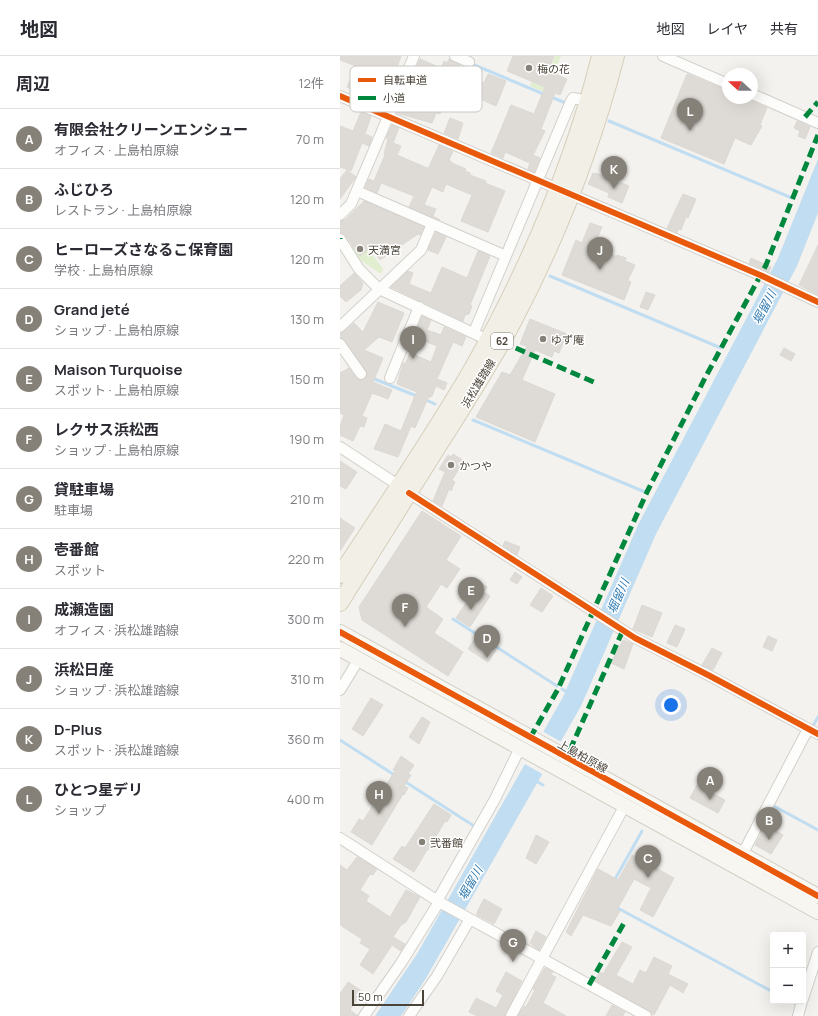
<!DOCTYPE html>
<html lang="ja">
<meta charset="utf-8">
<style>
:root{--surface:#fff;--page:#f7f7f7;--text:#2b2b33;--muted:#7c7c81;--line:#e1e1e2;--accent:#868178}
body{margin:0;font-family:Manrope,"Noto Sans JP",sans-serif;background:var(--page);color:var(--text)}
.controls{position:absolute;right:12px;bottom:12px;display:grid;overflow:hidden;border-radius:4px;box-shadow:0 4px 16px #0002}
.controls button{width:36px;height:36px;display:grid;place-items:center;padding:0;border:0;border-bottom:1px solid var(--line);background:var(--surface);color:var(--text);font:20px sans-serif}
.compass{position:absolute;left:382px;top:12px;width:36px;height:36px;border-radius:50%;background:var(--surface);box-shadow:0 4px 16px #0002;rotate:292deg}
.scale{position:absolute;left:12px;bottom:10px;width:72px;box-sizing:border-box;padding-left:4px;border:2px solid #4b4439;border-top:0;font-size:11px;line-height:14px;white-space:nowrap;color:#4b4439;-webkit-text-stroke:3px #fff;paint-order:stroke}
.you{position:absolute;left:331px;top:649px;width:14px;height:14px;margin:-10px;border:3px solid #fff;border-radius:50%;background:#1a73e8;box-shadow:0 0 0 6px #1a73e833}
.badge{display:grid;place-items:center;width:26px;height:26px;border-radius:50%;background:var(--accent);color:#fff;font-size:13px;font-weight:700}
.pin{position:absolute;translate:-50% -33px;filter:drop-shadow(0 1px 2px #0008)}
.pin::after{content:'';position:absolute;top:21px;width:14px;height:12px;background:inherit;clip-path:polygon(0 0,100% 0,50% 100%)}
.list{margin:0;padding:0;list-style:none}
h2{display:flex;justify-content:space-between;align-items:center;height:52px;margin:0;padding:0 16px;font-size:17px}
h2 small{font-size:13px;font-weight:400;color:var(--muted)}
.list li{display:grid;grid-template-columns:26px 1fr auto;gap:12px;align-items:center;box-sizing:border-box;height:60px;padding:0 16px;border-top:1px solid var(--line)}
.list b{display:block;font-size:15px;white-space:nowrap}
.list p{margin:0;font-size:13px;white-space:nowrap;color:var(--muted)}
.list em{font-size:13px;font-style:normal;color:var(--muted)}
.map{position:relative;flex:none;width:478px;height:960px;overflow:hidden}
header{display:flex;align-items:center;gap:24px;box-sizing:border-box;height:56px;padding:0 20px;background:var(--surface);border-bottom:1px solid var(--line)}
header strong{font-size:19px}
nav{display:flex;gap:22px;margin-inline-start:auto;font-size:14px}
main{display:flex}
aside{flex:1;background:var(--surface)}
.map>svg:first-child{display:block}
</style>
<header>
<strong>地図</strong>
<nav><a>地図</a><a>レイヤ</a><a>共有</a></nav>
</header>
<main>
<aside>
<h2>周辺<small>12件</small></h2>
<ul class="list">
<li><span class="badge">A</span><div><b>有限会社クリーンエンシュー</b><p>オフィス · 上島柏原線</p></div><em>70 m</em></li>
<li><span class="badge">B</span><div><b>ふじひろ</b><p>レストラン · 上島柏原線</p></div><em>120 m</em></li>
<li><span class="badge">C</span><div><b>ヒーローズさなるこ保育園</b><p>学校 · 上島柏原線</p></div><em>120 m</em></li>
<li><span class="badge">D</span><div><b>Grand jeté</b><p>ショップ · 上島柏原線</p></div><em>130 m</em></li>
<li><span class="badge">E</span><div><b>Maison Turquoise</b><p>スポット · 上島柏原線</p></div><em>150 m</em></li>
<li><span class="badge">F</span><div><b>レクサス浜松西</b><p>ショップ · 上島柏原線</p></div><em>190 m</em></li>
<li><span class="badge">G</span><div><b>貸駐車場</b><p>駐車場</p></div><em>210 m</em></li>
<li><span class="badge">H</span><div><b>壱番館</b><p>スポット</p></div><em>220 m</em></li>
<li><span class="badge">I</span><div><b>成瀬造園</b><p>オフィス · 浜松雄踏線</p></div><em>300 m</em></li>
<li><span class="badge">J</span><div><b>浜松日産</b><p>ショップ · 浜松雄踏線</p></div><em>310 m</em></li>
<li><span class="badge">K</span><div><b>D-Plus</b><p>スポット · 浜松雄踏線</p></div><em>360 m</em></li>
<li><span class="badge">L</span><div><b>ひとつ星デリ</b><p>ショップ</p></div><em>400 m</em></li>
</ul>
</aside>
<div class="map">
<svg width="478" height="960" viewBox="0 0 478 960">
<rect width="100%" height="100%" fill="#f4f2ee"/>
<path fill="#e1eecf" d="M215,0H221L207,34L202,35L192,31L190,29L192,26L202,30Z
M23,186L43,213L41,218L19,203L12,195V189Z"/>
<path fill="#c0ddf1" d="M478,103V157L457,210L316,478L241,650L85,924L61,960H35L77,898L223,641L298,469L438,202Z"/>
<path fill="#f4f2ee" d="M202,675L223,687L206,720L183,707Z"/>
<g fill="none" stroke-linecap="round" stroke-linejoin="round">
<path stroke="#c0ddf1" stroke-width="3" d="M132,8L206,39
M211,41L226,47
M269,65L452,142
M210,220L381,292
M32,322L79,341
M84,343L95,348
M133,364L305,436
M113,563L217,630
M222,633L229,637
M473,670L478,661
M0,684L56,720
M64,725L134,770
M196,725L203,729
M432,749L478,774
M274,825L302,775
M274,850L433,936
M450,945L458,949"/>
</g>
<path fill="#dedbd6" stroke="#dcd9d4" d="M0,0H61L52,26L55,28L52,35L47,33L44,41L19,32L18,36L7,31L16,10L0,4Z
M173,0H214L208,15L227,23L220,39L215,37L201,73L205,75L193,99L200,102L194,116L188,113L190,107L165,96L163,102L151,97L171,49L194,58L205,31L167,15Z
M80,3L101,12L104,5L107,7L109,3L120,9L115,20L119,22L114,32L117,34L114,42L108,40L100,58L96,57L92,67L57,57Z
M148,18L166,25L156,50L138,42L141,34L138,32L141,26L144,27Z
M347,18L388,35V42H405L427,52L420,69L422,70L411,89L395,82L384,108L321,82Z
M21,56L31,60L25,78L32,81L29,90L22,87L11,115L0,111V70L13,75Z
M110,62L123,67L118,83L104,77Z
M457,65L470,71L465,83L458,80L460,75L454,72Z
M52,69L59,72L53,87L61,90L57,99L87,112L89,111L99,89L113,95L109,104L114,108L126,113L125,115L130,117V119L146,125L145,127L165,135L148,176L121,165L132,139L106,128L103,136L92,131L84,149L96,153L93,160L100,164L69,151L74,140L41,127L37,137L25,131L29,123L34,125L45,99L44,98L48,83L46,82Z
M7,114L16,121L0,143V123Z
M253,117L256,118V117L289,130L282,147L268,141L269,137L248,128Z
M343,138L356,143L348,162L346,161L341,174L338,173L337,177L327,172Z
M24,145L84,171L80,179L78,178L40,204L31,191L20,200L5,179L0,177V165L5,164Z
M250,167L262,171L254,190L277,201V199L286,202L285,205L295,209L288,224L291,226L284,244L222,219L236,184L242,187Z
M96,176L106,181L98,198L88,194Z
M478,189V239L459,229Z
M138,195L150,200L130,249L132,250L129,258L125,259L123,265L51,231L68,215L73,217L69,228L91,237L102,211L127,222Z
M411,202L431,211L429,216L409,207Z
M14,217L23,227L21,234L6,246L0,240V230Z
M306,236L315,239L308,254L300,251Z
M38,246L64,257L52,286L39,281L24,294L43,302L33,326L52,334L48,343L32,337L22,360L27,362L24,371L20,370L13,385L0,379V370L4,359L0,357V317L9,312L16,322L21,324L25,323L27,317L5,284L0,282V277L4,276L14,267L23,276Z
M82,260L91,264L87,274L101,279L104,271L126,281L122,290L113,286L97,323L107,327L104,334L96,330L92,340L88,342L75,372L71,370L58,401L34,393L45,368L61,375L76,337L77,336L57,328L63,307L65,308L70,297L91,306L97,290L74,281Z
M190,263L227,278L219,297L214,295L212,301L195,294L182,324L215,338L195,386L136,361L162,316L170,319L187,290L180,288Z
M444,292L455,298L451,305L440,299Z
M113,398L124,405L112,424L115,426L111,435L109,433L102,450L93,445L105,416L99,413L108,399L111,401Z
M0,405L17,416L6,433L0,430Z
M82,455L121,480L106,504L120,513L107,532L101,528L86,551L103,563L94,577L123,596L108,620L22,564L19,551Z
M0,462L15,472L0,495Z
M165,485L180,491L177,499L163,490Z
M175,516L182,521L177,528L170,524Z
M140,526L147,531L144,536L150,540L130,571L116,562Z
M201,532L213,540L202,556L190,549Z
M302,549L322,557L312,581L293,573Z
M335,569L345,573L337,591L327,587Z
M428,580L437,584L432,595L423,591Z
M136,581L156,594L148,606L128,593Z
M283,584L293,588L284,613L271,607Z
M372,592L382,597L373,614L362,609Z
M31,642L43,649L23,680L12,673Z
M82,661L90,666L79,688L69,681Z
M61,700L74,709L68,718L71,719L64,730L68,732L64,739L63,738L32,789L11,776L19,763L23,765L55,715L53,714Z
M357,729L385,744L378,757L350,742Z
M94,748L111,759L107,766L105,765L88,794H87L74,816L53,803L62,790L65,792Z
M426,769L443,779L431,798L415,789Z
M196,779L209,786L196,808L186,802Z
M292,799L334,822L313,861L300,854L311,832L294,823L277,854L280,855L271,870L243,859L231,880L226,876L258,813L278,824Z
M17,801L37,813L33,819L30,818L20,834L29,840L26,845L50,861L66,834L80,841L66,866L61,869L53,881L65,888L61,895L52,889L33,918L20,909L30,893L20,887L22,883L0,869V809L7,814Z
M144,843L162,853L154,868L137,859V856Z
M196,875L206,881L199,894L190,887Z
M282,886L292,891L276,919L293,928L300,914L306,917L314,901L332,910L328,918L348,928L343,937L330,929L314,959L255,924L260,916L263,918Z
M205,912L213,916L211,919L216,921L203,947L226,960H178L184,950L186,951L195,934L193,933Z
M166,916L182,925L165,960H137L129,956L136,942L156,952L163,939L156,935Z
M8,926L22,935L10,954L18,960H0V938Z
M272,949L285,956L283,960H266Z"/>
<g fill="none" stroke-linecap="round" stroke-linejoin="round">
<g stroke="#d2d0cb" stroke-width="12">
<path id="street" d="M115,0L129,6
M323,0L388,28
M412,38L478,67
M0,40L420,219L478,246
M17,135L166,200
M0,159L11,148L74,0
M0,183L19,213L39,233L148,284
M0,271L81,194L92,168
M134,276L231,45L233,42L248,45
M0,288L21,318
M50,322L79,251
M0,391L58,429
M69,437L295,582L370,620L478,678
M0,634L19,603
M0,782L101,847L306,960
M402,799L468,673
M97,845L155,743L180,692
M463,943L478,896
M24,960L61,907L99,846
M69,960L97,920L130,863
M171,960L285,749
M458,960L462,945"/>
</g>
<g stroke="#d3cfc5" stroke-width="16">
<path id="secondary" d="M0,576L478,840
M0,593L478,856"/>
</g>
<g stroke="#d6cebb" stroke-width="18">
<path id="primary" d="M0,519C45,451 91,383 132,313C187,215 233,109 260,0
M0,547C31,497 63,447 94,397C120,356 147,314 171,270C216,185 252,93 276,0"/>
</g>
<use href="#street" stroke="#fdfdfc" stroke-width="10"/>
<use href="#secondary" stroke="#f7f6f1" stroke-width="14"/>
<use href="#primary" stroke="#f2efe6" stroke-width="16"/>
<path stroke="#00873e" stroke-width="5" stroke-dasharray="10 5" stroke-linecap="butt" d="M465,61L478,46
M0,182V183
M162,286L258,328
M190,682L218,633L307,436L365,322L426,209L478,79
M230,694L283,574
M249,929L284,867"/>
<g stroke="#fff" stroke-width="8">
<path id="cycleway" d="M0,40L420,219L478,246
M69,437L295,582L370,620L478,678
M0,576L478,840"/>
</g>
<use href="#cycleway" stroke="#e8590c" stroke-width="6"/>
</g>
<g fill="#868178" stroke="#fff" stroke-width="1.5">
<circle cx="189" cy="12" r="4"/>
<circle cx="20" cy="193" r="4"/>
<circle cx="203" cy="283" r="4"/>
<circle cx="111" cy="409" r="4"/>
<circle cx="82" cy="786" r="4"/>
</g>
<g text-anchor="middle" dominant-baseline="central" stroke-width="3" stroke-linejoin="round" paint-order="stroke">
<rect fill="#fff" stroke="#817c74" stroke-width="1" x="151" y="277" width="22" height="16" rx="3"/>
<g font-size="10" font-weight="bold" fill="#4b4439">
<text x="162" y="285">62</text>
</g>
<g font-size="11" fill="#4b4439" stroke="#fff" text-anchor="start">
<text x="197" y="12">梅の花</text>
<text x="28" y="193">天満宮</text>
<text x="211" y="283">ゆず庵</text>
<text x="119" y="409">かつや</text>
<text x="90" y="786">弐番館</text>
</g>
<g font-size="11" fill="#4b4439" stroke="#fff">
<text transform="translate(138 327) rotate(-59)">浜松雄踏線</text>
<text transform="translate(243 700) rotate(29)">上島柏原線</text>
</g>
<g font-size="12" font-style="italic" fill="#2e7ab2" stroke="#fff">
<text transform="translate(424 251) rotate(-62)">堀留川</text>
<text transform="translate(278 540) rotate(-66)">堀留川</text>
<text transform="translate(130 827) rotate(-60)">堀留川</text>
</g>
</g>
<rect x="10" y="10" width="132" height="46" rx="6" fill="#fff" stroke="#c9c7c4" stroke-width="1"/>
<rect x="18" y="22" width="18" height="4" fill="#e8590c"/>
<rect x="18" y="40" width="18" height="4" fill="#00873e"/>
<g font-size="11" fill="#4b4439">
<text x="43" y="28">自転車道</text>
<text x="43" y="46">小道</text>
</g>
</svg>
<div class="controls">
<button>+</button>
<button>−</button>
</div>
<svg class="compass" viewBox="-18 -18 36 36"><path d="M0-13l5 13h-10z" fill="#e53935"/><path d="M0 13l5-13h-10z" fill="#7c7c81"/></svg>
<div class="scale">50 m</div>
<div class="you"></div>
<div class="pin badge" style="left:370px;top:744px">A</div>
<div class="pin badge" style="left:429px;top:784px">B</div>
<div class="pin badge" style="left:308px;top:822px">C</div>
<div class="pin badge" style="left:147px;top:602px">D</div>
<div class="pin badge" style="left:131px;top:554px">E</div>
<div class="pin badge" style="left:65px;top:571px">F</div>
<div class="pin badge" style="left:173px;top:906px">G</div>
<div class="pin badge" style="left:39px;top:758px">H</div>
<div class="pin badge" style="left:73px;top:303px">I</div>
<div class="pin badge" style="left:260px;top:214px">J</div>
<div class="pin badge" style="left:274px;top:133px">K</div>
<div class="pin badge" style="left:350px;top:75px">L</div>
</div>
</main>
